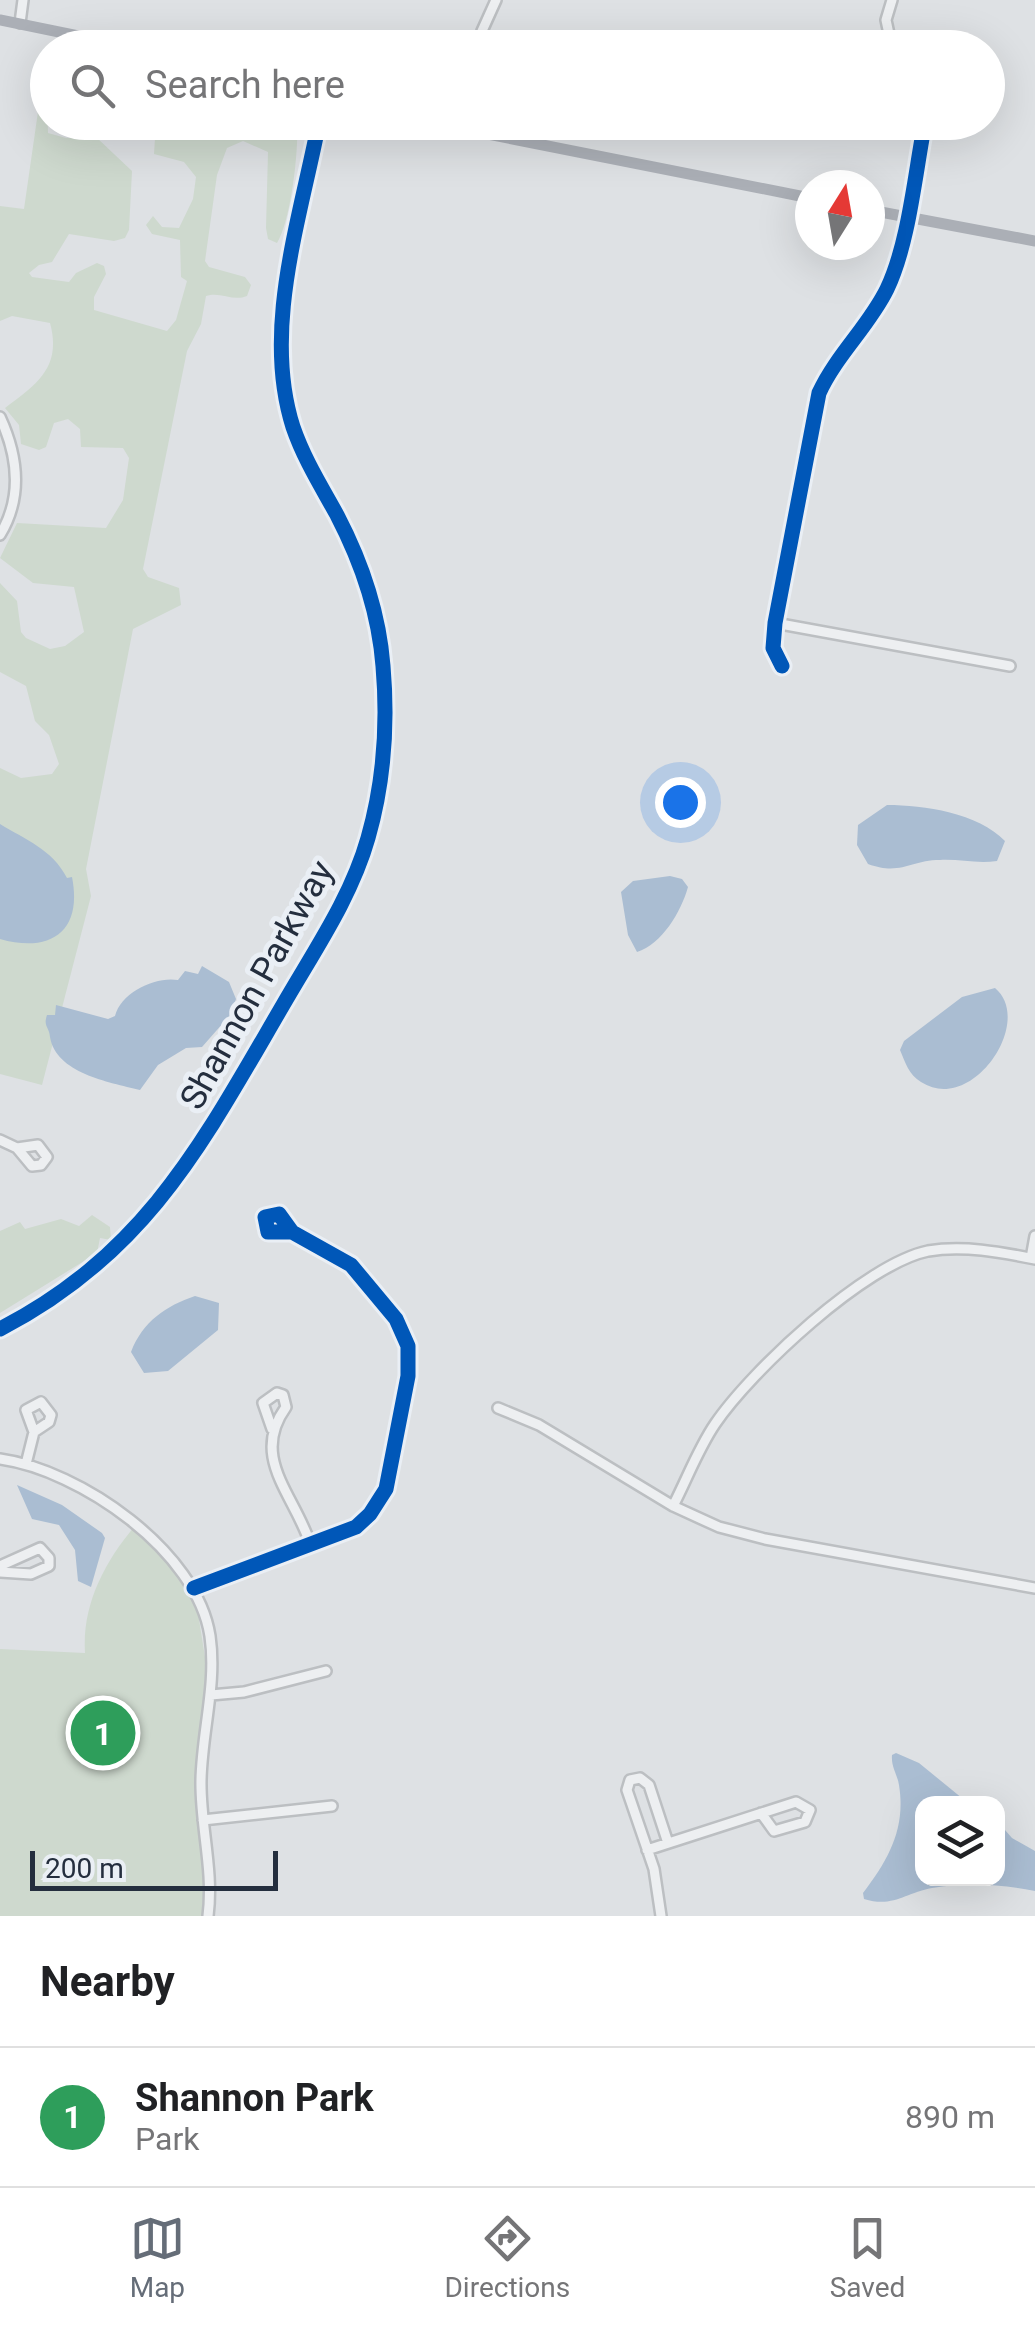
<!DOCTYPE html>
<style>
:root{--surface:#fff;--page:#f6f6f6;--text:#202124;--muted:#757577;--line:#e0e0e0;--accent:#656d78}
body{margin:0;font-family:Roboto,sans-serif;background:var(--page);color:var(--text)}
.controls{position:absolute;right:30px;bottom:30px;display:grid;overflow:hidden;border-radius:20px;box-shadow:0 10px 40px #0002}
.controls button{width:90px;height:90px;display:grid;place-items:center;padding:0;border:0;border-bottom:2px solid var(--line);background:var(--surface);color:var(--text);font:50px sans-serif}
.compass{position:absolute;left:795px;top:170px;width:90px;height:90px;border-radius:50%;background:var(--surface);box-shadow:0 10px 40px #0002;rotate:11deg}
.scale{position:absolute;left:30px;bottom:25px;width:248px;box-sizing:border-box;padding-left:10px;border:5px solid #242e3e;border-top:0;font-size:28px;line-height:35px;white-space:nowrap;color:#242e3e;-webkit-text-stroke:8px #eaeff5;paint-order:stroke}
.you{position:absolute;left:680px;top:802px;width:35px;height:35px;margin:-25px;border:8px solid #fff;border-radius:50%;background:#1a73e8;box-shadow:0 0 0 15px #1a73e833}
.badge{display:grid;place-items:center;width:65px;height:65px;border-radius:50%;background:var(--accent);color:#fff;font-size:32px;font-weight:700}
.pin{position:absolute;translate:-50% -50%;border:5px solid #fff;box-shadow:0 2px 10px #0006}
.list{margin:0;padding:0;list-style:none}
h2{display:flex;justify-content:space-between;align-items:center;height:130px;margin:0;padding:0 40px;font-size:42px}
h2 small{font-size:32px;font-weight:400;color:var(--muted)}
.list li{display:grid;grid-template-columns:65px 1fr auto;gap:30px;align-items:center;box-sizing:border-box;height:140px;padding:0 40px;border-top:2px solid var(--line)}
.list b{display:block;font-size:38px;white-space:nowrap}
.list p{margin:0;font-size:32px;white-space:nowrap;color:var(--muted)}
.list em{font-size:32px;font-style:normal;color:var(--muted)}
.icon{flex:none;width:55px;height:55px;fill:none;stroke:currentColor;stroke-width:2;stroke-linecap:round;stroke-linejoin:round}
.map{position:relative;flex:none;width:1035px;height:1916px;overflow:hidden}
.search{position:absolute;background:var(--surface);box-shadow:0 10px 40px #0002;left:30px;right:30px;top:30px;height:110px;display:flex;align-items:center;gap:25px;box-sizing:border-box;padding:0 35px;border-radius:55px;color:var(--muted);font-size:38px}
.sheet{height:270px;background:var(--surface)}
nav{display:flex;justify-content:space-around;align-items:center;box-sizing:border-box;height:140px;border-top:2px solid var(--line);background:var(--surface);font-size:28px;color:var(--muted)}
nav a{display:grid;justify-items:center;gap:5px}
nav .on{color:var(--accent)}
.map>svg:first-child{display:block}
</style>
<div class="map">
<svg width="1035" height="1916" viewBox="0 0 1035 1916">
<rect width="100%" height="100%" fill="#dee1e4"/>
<path fill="#ced9ce" d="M46,56L48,133L66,138L96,137L132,171L129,230L125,238L114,241L69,234L52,262L39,265L29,273L32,277L69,282L76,273L97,263L104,266L106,274L94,297V310L167,331L176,320L187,281L181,277L180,240L152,234L146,225L153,216L162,227L179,228L193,199L196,177L184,162L154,154L156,123H297C299,149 291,221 277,243L268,239L266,228L268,152L243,141L227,148L217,175L205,261L209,267L245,277L251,285L247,296C233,302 220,291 206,296L201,324L187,351L143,569L148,577L179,588L181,605L133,629L86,869L91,896L42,1085L0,1074V768L21,778L52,774L59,764L49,735L35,721L26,686L0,672V583L17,601L21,632L26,638L50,649L65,646L84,632L74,587L33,583L0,558L17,523L106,528L123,500L129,458L123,448L81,447L80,429L68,419L54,423L46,447L39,450L21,444L19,425L5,408C37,384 62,367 50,323L12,316L0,321V206L24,209Z
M92,1215L110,1227L111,1240L100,1238L97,1253L0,1313V1231L20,1222L25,1229L61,1219L79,1226Z
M134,1527L194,1588L211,1695L201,1763L207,1916H0V1649L85,1653C82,1605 104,1563 134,1527Z"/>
<path fill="#aabdd2" d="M887,805C924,805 978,813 1005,841L997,861C977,864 960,859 940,860C910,860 901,876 868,864L857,845L858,825Z
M0,824C26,840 52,849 67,878L72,877C83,933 49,953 0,939Z
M670,876L682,879L688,887C681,912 662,944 637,952L628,935L621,892L633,881Z
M202,966L229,982L236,999L231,1014L202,1047L186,1048L158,1065L140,1090C108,1082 56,1073 50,1037C49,1026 43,1027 47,1015H55L56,1005L108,1019L115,1016C121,992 156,976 178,980L185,971L198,974Z
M995,988C1035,1021 972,1115 921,1082C909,1075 905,1062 900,1050L904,1041L962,997Z
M195,1296L219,1303L218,1330L168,1371L144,1373L131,1352C143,1321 166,1306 195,1296Z
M17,1485L62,1505L102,1533L105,1538L91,1587L78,1581L75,1550L59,1525L32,1519Z
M896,1753L919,1763L968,1803L922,1804V1878H998V1822L1012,1838L1035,1851V1891C1001,1884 966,1882 932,1888C905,1893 893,1908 864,1899L863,1893C889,1859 906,1828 899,1785C897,1773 891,1767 892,1755Z"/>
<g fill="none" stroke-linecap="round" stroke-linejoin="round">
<g stroke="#bcbfc2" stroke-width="14">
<path id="street" d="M20,23L23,0
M480,48L482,31L496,0
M892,48L886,20L892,0
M0,417C18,456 23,497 0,535
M775,623L1010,666
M782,666L773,648L775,623L819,393C837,354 869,326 887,289C909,243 915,173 925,122
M0,1140L17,1148L32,1166L41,1165L47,1157L38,1145L17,1148
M1031,1258L1035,1236
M498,1408L539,1425L673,1506L719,1527L765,1539L1035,1588
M272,1429L263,1403L277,1393L283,1395L286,1407C250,1457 293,1493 310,1543
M0,1459C80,1470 197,1551 210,1636C217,1684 202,1731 201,1780C200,1825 214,1870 208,1916
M26,1464L34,1432L49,1422L51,1415L41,1402L26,1410L34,1432
M673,1506C687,1479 698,1449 715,1424C751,1371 865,1264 928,1251C963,1245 1000,1252 1035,1259
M0,1566L40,1548L49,1558V1566L31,1574L0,1572
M194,1588L356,1527L370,1514L386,1489L408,1376V1346L396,1319L351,1265L292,1232L279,1214L265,1217L268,1232H292
M211,1695L244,1692L326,1671
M203,1820L332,1806
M647,1850L796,1802L810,1810L805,1822L774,1831L761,1813
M661,1916L654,1869L627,1790L630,1780L640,1778L649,1785L668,1843"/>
</g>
<use href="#street" stroke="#edeff1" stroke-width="9"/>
<path stroke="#abafb6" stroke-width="11" d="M0,20L137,48
M427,122L810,198
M870,210L1035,241
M0,1329C147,1253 203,1142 283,1005C314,951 351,898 368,838C384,782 388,724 383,666C379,614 361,561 337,515C321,486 304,459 293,427C262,330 300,220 319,122"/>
<g stroke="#eaeff5" stroke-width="21">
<path id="cycleway" d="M782,666L773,648L775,623L819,393C837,354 869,326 887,289C909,243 915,173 925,122
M0,1329C147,1253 203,1142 283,1005C314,951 351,898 368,838C384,782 388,724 383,666C379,614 361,561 337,515C321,486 304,459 293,427C262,330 300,220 319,122
M194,1588L356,1527L370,1514L386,1489L408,1376V1346L396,1319L351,1265L292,1232L279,1214L265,1217L268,1232H292"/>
</g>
<use href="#cycleway" stroke="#0057b8" stroke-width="15"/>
</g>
<g text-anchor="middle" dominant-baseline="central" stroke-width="10" stroke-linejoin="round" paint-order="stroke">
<g font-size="35" fill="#242e3e" stroke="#eaeff5">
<text transform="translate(257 985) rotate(-61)">Shannon Parkway</text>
</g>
</g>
</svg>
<div class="controls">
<button><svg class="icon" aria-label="layers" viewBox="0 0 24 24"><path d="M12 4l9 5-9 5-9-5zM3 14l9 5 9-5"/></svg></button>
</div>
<svg class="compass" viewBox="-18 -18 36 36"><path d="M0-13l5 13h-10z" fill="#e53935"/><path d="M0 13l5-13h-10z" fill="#757577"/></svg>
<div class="scale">200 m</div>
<div class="you"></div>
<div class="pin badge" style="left:103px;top:1733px;background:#2e9e5b">1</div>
<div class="search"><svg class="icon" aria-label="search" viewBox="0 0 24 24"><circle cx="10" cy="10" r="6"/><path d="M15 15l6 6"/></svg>Search here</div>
</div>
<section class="sheet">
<h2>Nearby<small></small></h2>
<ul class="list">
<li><span class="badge" style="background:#2e9e5b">1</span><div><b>Shannon Park</b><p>Park</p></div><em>890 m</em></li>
</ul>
</section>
<nav>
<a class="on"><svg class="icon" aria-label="map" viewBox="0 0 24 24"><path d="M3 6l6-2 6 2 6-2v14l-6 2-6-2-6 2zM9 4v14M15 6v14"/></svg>Map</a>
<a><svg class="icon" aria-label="directions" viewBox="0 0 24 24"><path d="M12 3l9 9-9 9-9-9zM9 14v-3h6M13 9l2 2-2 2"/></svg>Directions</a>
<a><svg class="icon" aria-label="saved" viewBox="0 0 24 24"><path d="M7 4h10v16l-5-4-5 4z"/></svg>Saved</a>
</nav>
